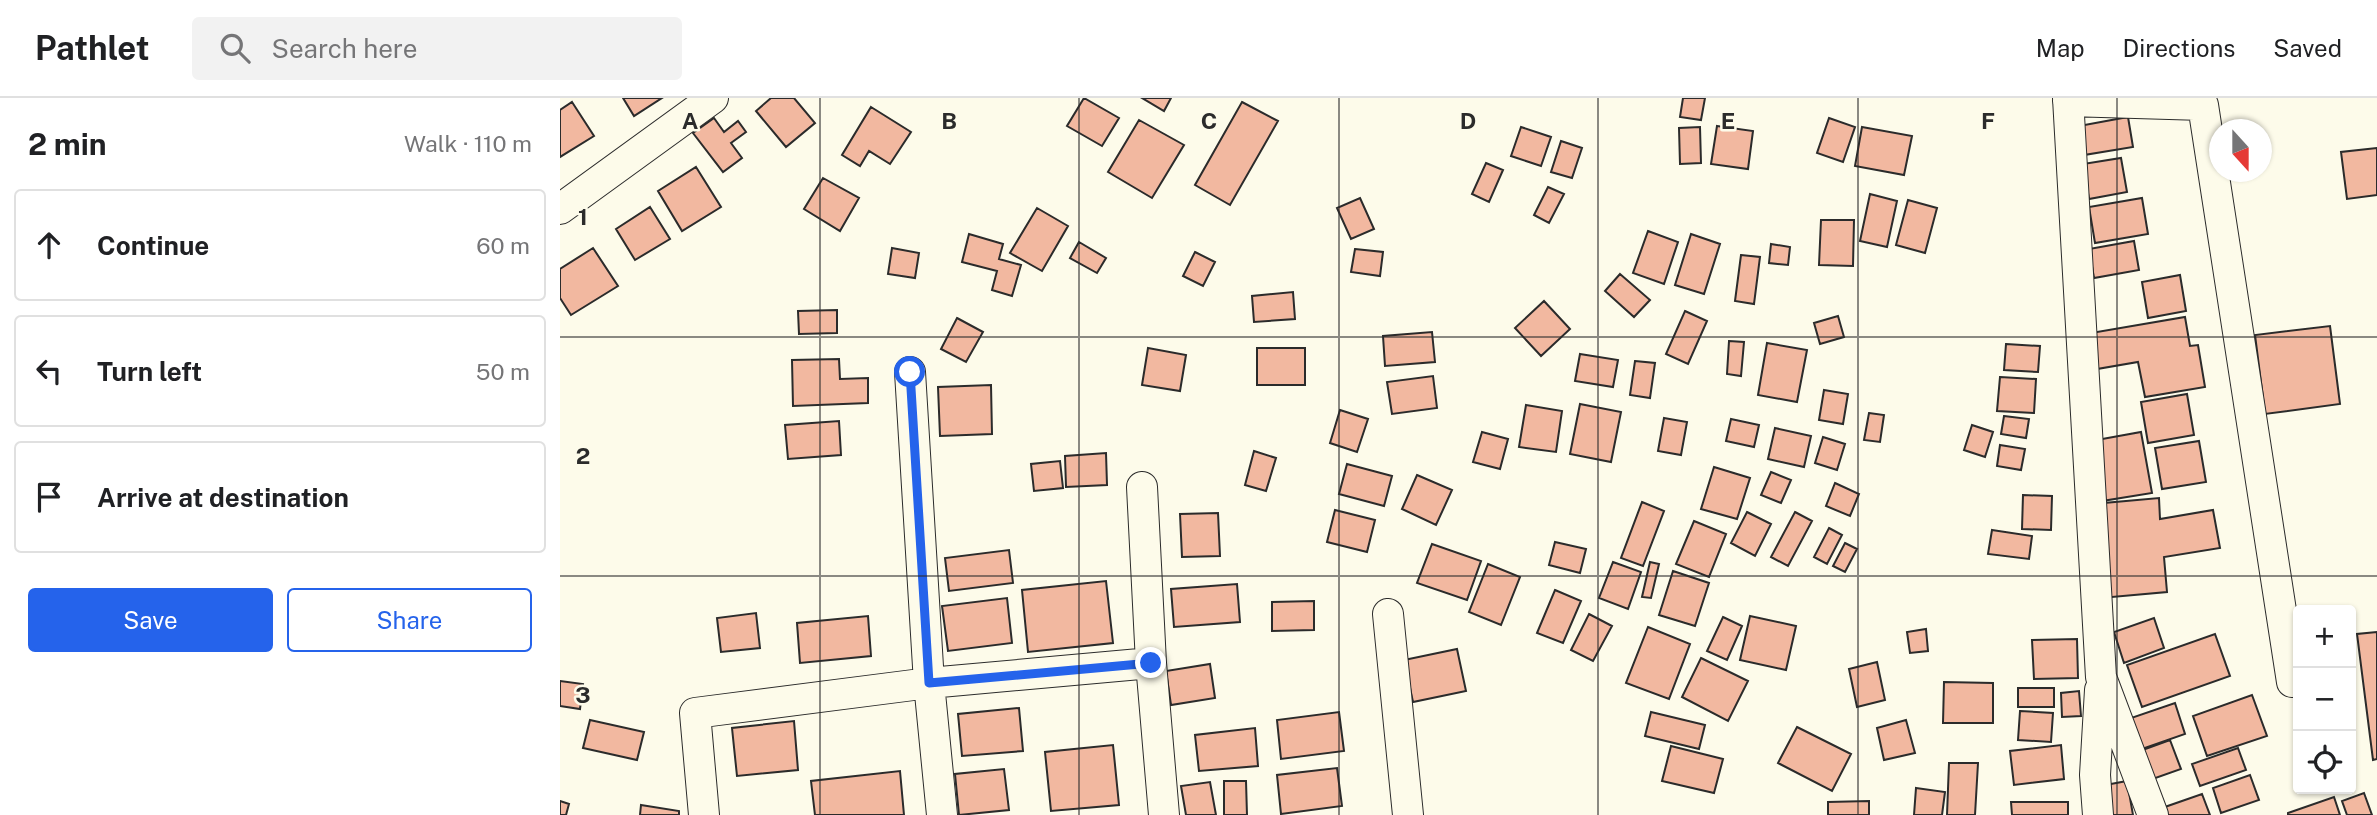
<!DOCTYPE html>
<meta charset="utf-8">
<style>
:root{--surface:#fff;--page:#f2f2f2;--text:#202124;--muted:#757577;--line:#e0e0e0;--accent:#2563eb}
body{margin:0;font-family:"Public Sans",sans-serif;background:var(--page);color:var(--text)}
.controls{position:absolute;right:21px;bottom:21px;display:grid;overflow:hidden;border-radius:7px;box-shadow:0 2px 5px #0004}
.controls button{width:63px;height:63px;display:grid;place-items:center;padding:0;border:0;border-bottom:2px solid var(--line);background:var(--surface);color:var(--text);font:35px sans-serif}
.compass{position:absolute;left:1649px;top:21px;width:63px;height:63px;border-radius:50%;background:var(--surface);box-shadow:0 2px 5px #0004;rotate:159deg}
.stop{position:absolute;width:21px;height:21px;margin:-16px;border:5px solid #2563eb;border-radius:50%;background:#fff}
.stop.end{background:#2563eb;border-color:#fff;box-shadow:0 2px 7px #0008}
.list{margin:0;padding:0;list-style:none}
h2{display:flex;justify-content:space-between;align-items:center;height:91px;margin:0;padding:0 28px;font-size:30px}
h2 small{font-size:23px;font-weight:400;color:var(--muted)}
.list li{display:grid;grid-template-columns:46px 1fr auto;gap:21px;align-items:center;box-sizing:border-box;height:112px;margin:0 14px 14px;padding:0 14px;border:2px solid var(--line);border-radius:7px}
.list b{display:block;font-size:26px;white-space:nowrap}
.list em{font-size:23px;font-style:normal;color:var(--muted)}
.actions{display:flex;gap:14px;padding:21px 28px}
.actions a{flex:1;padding:16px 0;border:2px solid var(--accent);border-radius:7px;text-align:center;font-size:24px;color:var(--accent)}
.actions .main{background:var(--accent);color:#fff}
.icon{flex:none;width:38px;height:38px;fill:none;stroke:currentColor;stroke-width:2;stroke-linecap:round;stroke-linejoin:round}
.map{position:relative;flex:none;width:1817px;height:717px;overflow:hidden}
header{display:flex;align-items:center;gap:42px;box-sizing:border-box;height:98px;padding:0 35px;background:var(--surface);border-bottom:2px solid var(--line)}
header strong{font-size:33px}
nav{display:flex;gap:38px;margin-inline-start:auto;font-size:24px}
.search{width:490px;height:63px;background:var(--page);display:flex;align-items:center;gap:18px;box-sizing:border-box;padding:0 24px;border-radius:7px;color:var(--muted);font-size:26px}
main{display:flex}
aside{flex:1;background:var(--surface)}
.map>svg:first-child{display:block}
</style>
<header>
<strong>Pathlet</strong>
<div class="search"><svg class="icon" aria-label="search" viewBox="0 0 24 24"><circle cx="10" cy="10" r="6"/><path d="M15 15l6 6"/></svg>Search here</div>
<nav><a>Map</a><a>Directions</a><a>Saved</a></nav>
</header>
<main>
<aside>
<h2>2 min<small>Walk · 110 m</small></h2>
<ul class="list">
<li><svg class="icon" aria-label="ahead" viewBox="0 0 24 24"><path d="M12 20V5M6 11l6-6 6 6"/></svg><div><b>Continue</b></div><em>60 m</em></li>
<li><svg class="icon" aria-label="left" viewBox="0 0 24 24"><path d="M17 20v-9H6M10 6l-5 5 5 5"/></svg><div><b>Turn left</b></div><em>50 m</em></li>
<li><svg class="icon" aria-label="arrive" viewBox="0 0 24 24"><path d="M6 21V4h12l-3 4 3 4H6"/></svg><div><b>Arrive at destination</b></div></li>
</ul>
<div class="actions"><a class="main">Save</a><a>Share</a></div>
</aside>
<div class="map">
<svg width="1817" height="717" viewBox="0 0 1817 717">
<rect width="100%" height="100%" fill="#fdfbea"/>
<path fill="#f2b8a0" stroke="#2b2b2b" stroke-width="2" d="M63,0H102L74,18Z
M211,0H234L255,25L226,49L196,13Z
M524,0L559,20L542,48L507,28Z
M582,0H611L604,13Z
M1123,0H1145L1141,22L1120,19Z
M12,4L34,38L0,59V12Z
M682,4L718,23L670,107L635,87Z
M311,9L351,34L330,66L309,53L300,68L282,57Z
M1568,19L1573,49L1524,57L1519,28Z
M154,20L164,34L178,23L186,34L171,45L182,60L163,74L133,35Z
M1269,20L1295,29L1283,64L1257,55Z
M579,22L624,47L592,100L548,74Z
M1157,28L1193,33L1188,71L1151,66Z
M961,29L991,39L981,68L951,58Z
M1140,29L1141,65L1120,66L1119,30Z
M1302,29L1352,38L1344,77L1295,68Z
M1001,43L1022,50L1012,80L991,74Z
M1817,50V97L1787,101L1781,54Z
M1561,60L1567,94L1529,101L1523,66Z
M926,65L943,72L929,104L912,96Z
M136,69L161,109L122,133L98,93Z
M263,80L299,100L280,133L244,111Z
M988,89L1004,96L989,125L974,117Z
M1310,96L1337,103L1327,149L1300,143Z
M800,100L814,131L791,141L777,110Z
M1582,100L1588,136L1535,145L1529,109Z
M1348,102L1377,110L1365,155L1336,147Z
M90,109L110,141L75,162L56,131Z
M477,110L508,128L482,173L450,155Z
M1261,122H1294L1293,168L1259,167Z
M1088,133L1118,144L1104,186L1073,175Z
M409,136L443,146L439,161L461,167L452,198L432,192L437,173L402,164Z
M1131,136L1160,146L1144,196L1115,187Z
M1574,143L1579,172L1534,180L1529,151Z
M519,144L546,160L537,175L510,160Z
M1211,146L1230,149L1228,167L1209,165Z
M33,150L58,188L11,217L0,200V171Z
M332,150L359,155L355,180L328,176Z
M795,151L823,154L820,178L791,174Z
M635,154L655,164L643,188L623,178Z
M1181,157L1200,159L1194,206L1175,203Z
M1060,176L1090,202L1074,219L1045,193Z
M1620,177L1626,213L1588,220L1582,184Z
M733,194L735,221L694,224L692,198Z
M984,203L1010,231L981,258L955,230Z
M277,212V235L239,236L238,213Z
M1125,213L1147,223L1128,266L1106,256Z
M1278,218L1284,239L1260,246L1254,225Z
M1625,219L1630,248L1638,247L1645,289L1585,299L1578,264L1537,271L1531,235Z
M397,220L423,234L406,264L381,251Z
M1770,228L1780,306L1705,316L1695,237Z
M872,234L875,264L825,268L823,238Z
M1169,243L1184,244L1181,278L1167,276Z
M1207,245L1247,252L1237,304L1198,297Z
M1446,246L1480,248L1478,274L1444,272Z
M588,250L626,257L620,293L582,287Z
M697,250H745V287H697Z
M1020,256L1058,262L1053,289L1015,283Z
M279,261L280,281L308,280V305L233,308L232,262Z
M1075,263L1095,265L1090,300L1070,297Z
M873,278L877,310L832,316L827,284Z
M1440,279L1476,281L1474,315L1437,313Z
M431,287L432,336L380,338L378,289Z
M1264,292L1288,296L1283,326L1259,322Z
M1627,296L1634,337L1588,345L1581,304Z
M1020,306L1061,314L1051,364L1010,356Z
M966,307L1002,313L996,354L959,349Z
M780,312L808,321L797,354L770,345Z
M1309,315L1324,317L1320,344L1304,342Z
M1444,318L1469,321L1466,340L1441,336Z
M1104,320L1127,324L1121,357L1098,353Z
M1171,321L1199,327L1194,349L1166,343Z
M279,323L281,357L228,361L225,327Z
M1412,327L1433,334L1425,359L1404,352Z
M1215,330L1251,338L1244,369L1208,361Z
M922,334L948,341L940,371L913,364Z
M1581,334L1592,395L1542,403L1531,343Z
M1263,339L1285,346L1277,372L1255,365Z
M1639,343L1646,384L1602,391L1595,350Z
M1440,347L1465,351L1461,372L1437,368Z
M694,353L716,360L706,393L685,387Z
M546,355L547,387L506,389L505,358Z
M500,363L503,390L474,393L471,366Z
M787,366L832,378L824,408L779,396Z
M1154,369L1190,380L1177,421L1141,411Z
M1211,374L1231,382L1221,405L1201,397Z
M857,377L892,392L876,427L842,411Z
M1275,385L1299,396L1290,418L1266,408Z
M1463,397L1492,398L1491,432L1462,431Z
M1599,400L1600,421L1653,412L1660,450L1604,459L1607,494L1541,500L1533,406Z
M1082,404L1104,413L1083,468L1061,460Z
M775,412L815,422L807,454L767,444Z
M1187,414L1211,426L1195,458L1171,445Z
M1235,414L1252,423L1228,468L1211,459Z
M658,415L660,458L622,459L620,416Z
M1134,423L1166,436L1149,479L1116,466Z
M1269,430L1282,437L1267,466L1254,459Z
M1432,432L1472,438L1469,461L1428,456Z
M995,444L1026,451L1020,475L989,467Z
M1285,445L1297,451L1285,474L1273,468Z
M872,446L921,463L907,502L857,485Z
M449,452L453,485L389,493L385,460Z
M1053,464L1081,474L1068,511L1039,500Z
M1090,464L1099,466L1091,500L1082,499Z
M928,466L960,479L941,527L909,514Z
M1113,473L1149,485L1135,528L1099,517Z
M546,483L553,545L468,554L462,492Z
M677,486L680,524L614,529L611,491Z
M995,492L1021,503L1003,545L977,535Z
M447,500L452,545L388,553L382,508Z
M754,503V532L712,533V504Z
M196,515L200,550L161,554L157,520Z
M1029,516L1052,528L1033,563L1011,552Z
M308,518L311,558L240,565L237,525Z
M1190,518L1236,528L1226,572L1180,562Z
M1163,519L1182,528L1167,562L1147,553Z
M1594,520L1604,550L1564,565L1554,534Z
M1088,529L1130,546L1109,601L1066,585Z
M1366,531L1368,553L1350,555L1347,534Z
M1817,534V661L1813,662L1797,536Z
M1655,536L1670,578L1582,609L1567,567Z
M1517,541L1518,580L1474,581L1472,542Z
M897,551L906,593L853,604L844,562Z
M1141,560L1188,583L1168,623L1122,599Z
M1317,564L1325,602L1297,609L1289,571Z
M650,566L655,600L611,607L606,573Z
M0,583L23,586L20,611L0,608Z
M1384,584L1433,585V625H1383Z
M1458,590H1494V609H1458Z
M1519,593L1521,618L1502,619L1501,595Z
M1692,597L1707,638L1647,658L1633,618Z
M1615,605L1625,636L1582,651L1571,620Z
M459,610L463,653L402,658L398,616Z
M1460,613L1493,615L1491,644L1458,642Z
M779,614L784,653L721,661L717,622Z
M1091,614L1145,627L1139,651L1085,638Z
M30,622L84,634L77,662L23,650Z
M1346,622L1355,655L1324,662L1317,630Z
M234,623L238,672L177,678L172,630Z
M1237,629L1291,656L1272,693L1218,665Z
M695,630L698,668L639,673L635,637Z
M1610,642L1621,671L1587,683L1577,654Z
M553,647L559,707L491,713L485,654Z
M1501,647L1504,681L1454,687L1450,653Z
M1111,648L1163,661L1154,695L1102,683Z
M1678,650L1686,672L1640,688L1632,666Z
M1389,665H1418L1415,717H1387Z
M777,670L782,708L721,716L717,677Z
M444,671L449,712L399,717L395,676Z
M340,673L344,717H255L251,683Z
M1690,677L1699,702L1661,715L1653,690Z
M664,683H686L687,717H664Z
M1567,683L1573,717H1545L1540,688Z
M650,684L656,717H626L621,688Z
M1356,690L1385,694L1382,717H1354Z
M1804,695L1812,717H1787L1782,703Z
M1642,696L1650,717H1604L1602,710Z
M1774,699L1780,717H1728V715Z
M0,703L9,706L6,717H0Z
M1309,703V717H1268V704Z
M1451,704H1508V717H1452Z
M81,707L119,713V717H80Z"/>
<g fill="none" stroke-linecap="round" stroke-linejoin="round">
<g stroke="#2b2b2b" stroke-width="32">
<path id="street" d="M1508,0L1541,579L1593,717
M1508,3L1643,7L1732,584
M0,111L153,0
M350,274L369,585L382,717
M582,389L591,565L604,717
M828,516L848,717
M144,717L135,615L369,585L591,565
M1538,717L1535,677L1540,592"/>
</g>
<use href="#street" stroke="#fdfbea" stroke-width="30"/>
</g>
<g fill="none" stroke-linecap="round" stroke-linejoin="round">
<path stroke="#2563eb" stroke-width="9" d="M350,274L369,585L591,565"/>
</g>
<path fill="none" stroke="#2b2b2b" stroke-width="2" stroke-opacity="0.55" d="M260,0V717M519,0V717M779,0V717M1038,0V717M1298,0V717M1557,0V717M0,239H1817M0,478H1817"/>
<g font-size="23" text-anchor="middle" font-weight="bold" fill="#2b2b2b" stroke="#fdfbea" stroke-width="5" stroke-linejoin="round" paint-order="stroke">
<text x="130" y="31">A</text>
<text x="389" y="31">B</text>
<text x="649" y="31">C</text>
<text x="908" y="31">D</text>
<text x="1168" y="31">E</text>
<text x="1428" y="31">F</text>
<text x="23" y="127">1</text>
<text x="23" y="366">2</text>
<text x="23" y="605">3</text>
</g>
</svg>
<div class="controls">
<button>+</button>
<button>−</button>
<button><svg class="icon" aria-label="locate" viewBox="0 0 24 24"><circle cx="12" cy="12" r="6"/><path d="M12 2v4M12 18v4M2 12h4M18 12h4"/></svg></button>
</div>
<svg class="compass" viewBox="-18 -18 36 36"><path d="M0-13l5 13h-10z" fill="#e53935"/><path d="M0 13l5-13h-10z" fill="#757577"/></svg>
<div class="stop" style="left:350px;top:274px"></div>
<div class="stop end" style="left:591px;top:565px"></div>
</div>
</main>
